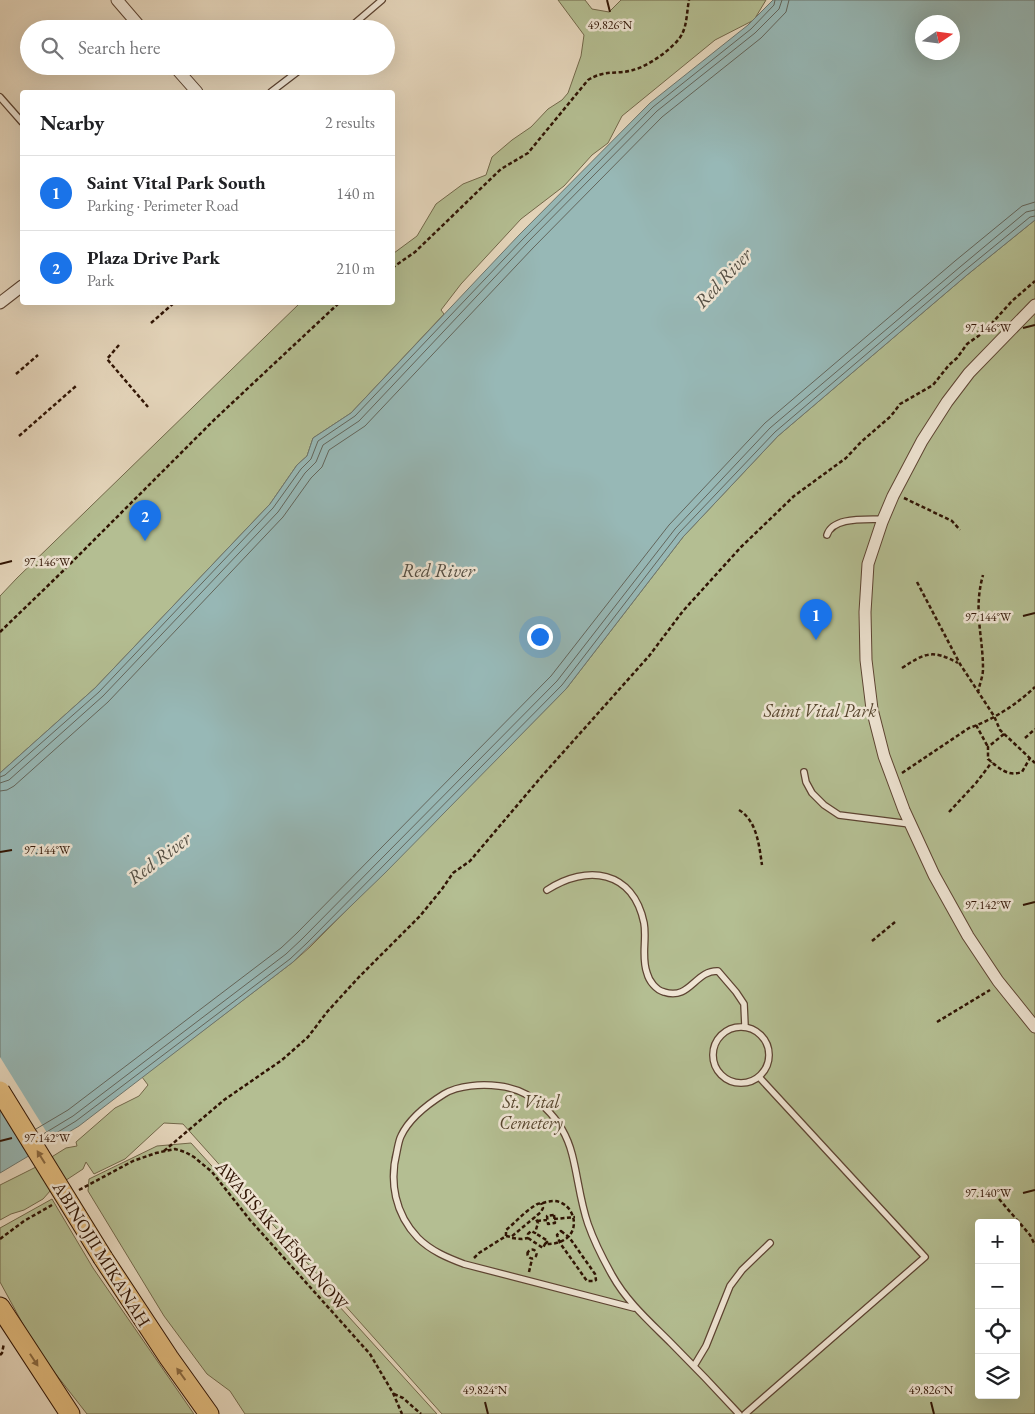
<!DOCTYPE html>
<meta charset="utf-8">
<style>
:root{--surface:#fff;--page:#f2f2f2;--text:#202124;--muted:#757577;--line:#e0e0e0;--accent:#1a73e8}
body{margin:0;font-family:"EB Garamond",serif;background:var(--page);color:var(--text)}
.controls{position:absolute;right:15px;bottom:15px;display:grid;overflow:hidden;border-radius:5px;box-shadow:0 5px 20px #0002}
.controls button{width:45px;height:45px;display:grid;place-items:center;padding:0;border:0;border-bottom:1px solid var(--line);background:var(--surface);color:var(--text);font:25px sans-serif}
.compass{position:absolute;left:915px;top:15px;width:45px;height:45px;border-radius:50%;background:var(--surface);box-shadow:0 5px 20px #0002;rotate:77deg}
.you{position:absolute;left:539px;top:636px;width:18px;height:18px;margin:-12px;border:4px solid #fff;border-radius:50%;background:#1a73e8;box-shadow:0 0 0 8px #1a73e833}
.badge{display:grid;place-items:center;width:32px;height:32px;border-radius:50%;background:var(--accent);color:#fff;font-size:16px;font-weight:700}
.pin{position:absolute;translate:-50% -41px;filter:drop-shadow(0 1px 2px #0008)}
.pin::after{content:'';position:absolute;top:26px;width:18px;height:15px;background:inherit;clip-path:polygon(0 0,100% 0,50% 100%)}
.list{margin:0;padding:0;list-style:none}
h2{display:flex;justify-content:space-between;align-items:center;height:65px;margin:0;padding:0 20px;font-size:21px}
h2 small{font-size:16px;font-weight:400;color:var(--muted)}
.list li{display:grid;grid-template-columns:32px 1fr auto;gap:15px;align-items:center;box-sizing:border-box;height:75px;padding:0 20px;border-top:1px solid var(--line)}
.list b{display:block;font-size:19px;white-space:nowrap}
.list p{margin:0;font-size:16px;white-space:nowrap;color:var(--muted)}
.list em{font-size:16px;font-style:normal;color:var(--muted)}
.icon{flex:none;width:28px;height:28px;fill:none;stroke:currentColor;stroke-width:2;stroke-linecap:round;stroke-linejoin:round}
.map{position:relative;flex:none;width:1035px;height:1414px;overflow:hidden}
.search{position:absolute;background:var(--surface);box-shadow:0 5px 20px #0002;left:20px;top:20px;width:375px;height:55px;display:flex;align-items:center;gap:12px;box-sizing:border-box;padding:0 18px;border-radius:28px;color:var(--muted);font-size:19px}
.panel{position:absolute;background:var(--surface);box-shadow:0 5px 20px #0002;left:20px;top:90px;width:375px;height:215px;border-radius:5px}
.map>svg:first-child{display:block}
</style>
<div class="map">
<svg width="1035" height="1414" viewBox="0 0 1035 1414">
<rect width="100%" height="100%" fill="#e6d7bd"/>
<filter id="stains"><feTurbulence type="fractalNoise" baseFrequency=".004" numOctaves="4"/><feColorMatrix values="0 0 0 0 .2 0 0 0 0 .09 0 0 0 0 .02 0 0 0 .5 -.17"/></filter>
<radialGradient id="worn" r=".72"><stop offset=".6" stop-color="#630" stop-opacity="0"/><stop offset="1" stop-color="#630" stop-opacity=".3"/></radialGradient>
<path fill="#b4be92" stroke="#72684a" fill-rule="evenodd" d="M558,0H585L592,9L609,12L621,0H766L754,20L715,40L622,116L608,143L592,155L564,186L521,219L461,284L441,310L444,314L351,413L313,438L307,456L297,465L270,504L95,688L0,773V596L17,578L300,303L392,302L393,252L394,253L417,236L436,204L463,184L486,175L492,157L512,140L531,127L548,109L562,100L568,93L581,56L584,35Z
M1035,220V1414H442L183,1124L164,1123L125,1159L94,1174L86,1162L83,1169L51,1190L43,1199L24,1210L11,1214L0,1220V1185L34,1168L66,1148L77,1146L76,1142L115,1108L139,1096L148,1085L142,1077L293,962L310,947L566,689L683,537L778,436L967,275ZM979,1223H1016V1395H979Z
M191,1143L437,1414H245L230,1391L207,1374L164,1316L88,1191L89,1179L157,1146Z
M52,1199L93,1268L194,1414H87L37,1350L0,1282V1228Z"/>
<path fill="#97b8b6" stroke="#6d766e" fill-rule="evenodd" d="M773,0H1035V220L967,275L778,436L683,537L566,689L385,873L293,962L79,1126L0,1173V773L95,688L270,504L297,465L307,456L313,438L351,413L519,235L650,103L748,25ZM922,22H952V52H922Z"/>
<path fill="#e6d7bd" d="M0,1057L54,1144L31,1157L0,1108Z"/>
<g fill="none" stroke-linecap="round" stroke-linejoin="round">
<path stroke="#63665c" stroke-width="1" d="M0,777L5,775L99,692L273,508L301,469L311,459L318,441L355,416L523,239L653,107L751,29L774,5L775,0
M0,783L9,780L103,696L278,512L305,473L316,462L323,445L359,421L527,243L657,111L755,33L779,9L782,0
M0,791L7,790L14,786L108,702L283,517L311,478L322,467L329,450L365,426L533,248L662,117L761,38L786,12L789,0
M36,1129L68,1110L281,948L297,933L551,676L669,525L765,423L955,261L1022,206L1035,202
M40,1136L73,1116L286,954L302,939L557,681L675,529L770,428L960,267L1026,212L1035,210
M43,1141L76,1121L290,959L307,943L562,685L679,533L775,432L964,271L1030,217L1035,216"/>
<g stroke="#5d4432" stroke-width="8">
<path id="lane" d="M348,29L382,0
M271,92L305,66
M0,97L22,122
M827,535C833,516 867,520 883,519
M804,772L806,782L812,793L824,805L839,815L910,824
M547,890C587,864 633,870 644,923C647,939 641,957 647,973C649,981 656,990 664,992C690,1001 695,970 718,971L736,992L744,1004L745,1026
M713 1055a28 28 0 1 1 56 0a28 28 0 1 1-56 0Z
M634,1308L464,1264C448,1258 431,1251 418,1238C395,1214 389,1182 397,1151C398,1146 399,1140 401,1136C409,1119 428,1104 444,1094C459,1085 482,1084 499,1086C535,1090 563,1119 572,1154C578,1177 580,1201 588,1224C594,1241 603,1259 612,1275C627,1302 650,1322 671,1343C694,1366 717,1390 739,1414
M694,1366L706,1346L730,1286L742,1270L770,1243
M745,1414L925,1257L759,1077"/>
</g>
<g stroke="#5d4432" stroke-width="13">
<path id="street" d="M117,0L142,29
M174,66L197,92
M0,303L22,286
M1035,305L969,373L947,402L922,441L893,496L882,522L868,564L865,612L866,660L872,709L884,756L904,810L934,875L968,936L998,981L1035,1027"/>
</g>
<g stroke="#2f1303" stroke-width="21">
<path id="primary" d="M103,1258L169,1358L209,1414
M0,1307L70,1414"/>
</g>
<path stroke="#2f1303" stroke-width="2.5" stroke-dasharray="4 2.5" stroke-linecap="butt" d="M392,268L415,252L501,169L528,153L588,80C606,69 615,75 633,70C647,67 676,47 682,34C687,25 687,10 689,0
M151,323L175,302
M119,345L107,359L148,407
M16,374L38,355
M19,436L76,386
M904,498L952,521L960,530
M917,582L960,664L994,716L1000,730L1035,763
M0,632L63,571L215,419L340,302
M902,668C925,653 932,649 958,663
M978,693C979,685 983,677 983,669C983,635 973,611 983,575
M976,725L988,747
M1004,734L988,747V759C999,768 1007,777 1022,772L1030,758
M1025,738L1035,729
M902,773L969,728C993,720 1017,704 1035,687
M739,810C757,821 759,845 762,865
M949,812L976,783L992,762
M872,941L895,922
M937,1022L990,990
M164,1151L224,1100L282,1060L308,1037L327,1012L359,977L420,916L442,889L453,873L470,861L542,776L649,656L683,611L741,547L794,496L846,458L861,442L891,416L900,404L933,385L949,365L957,358L967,344L984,332L1012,301L1035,281
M79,1190L133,1161L156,1153L175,1149L185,1152L194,1157L212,1172L250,1220L370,1354L393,1393L402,1414
M999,1199L1030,1235L1035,1245
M554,1215L555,1223L548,1224L547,1216Z
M554,1219L575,1217
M537,1221L547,1220
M561,1231L569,1237L595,1274L596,1280L594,1281H587L560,1243L557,1235Z
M506,1236V1230C516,1222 525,1211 536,1205C538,1203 539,1204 543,1203C546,1202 550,1201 554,1201C578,1202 586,1245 545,1244L548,1241L535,1233
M512,1238L522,1239L528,1238V1234L531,1231L535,1233L538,1223L535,1217
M528,1238L543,1248L545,1244
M0,1239L24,1221L52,1205
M527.5 1254a4.5 4.5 0 1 1 9 0a4.5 4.5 0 1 1-9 0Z
M474,1258L479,1253L506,1236L511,1237L541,1212L543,1208L541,1203
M529,1272L532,1259
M0,1355L2,1353L4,1343
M394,1394L403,1398L421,1414"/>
<use href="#lane" stroke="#efe5d4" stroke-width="5.5"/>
<use href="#street" stroke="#efe5d4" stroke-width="11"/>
<use href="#primary" stroke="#e3bc7e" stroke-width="19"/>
<g stroke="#2f1303" stroke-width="21" stroke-linecap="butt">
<path id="primary-bridge" d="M0,1091L103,1258"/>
</g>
<use href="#primary-bridge" stroke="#e3bc7e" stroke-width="19"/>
</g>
<defs><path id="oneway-solid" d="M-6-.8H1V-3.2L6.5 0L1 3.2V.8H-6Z" transform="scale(1.25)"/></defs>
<g fill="#896840">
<use href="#oneway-solid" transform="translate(41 1157) rotate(-122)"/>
<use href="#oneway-solid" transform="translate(34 1360) rotate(57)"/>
<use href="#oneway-solid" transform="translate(181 1374) rotate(-126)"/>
</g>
<path fill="none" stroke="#2f1303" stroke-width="2" d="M607,0L610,12M1023,328L1035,325M0,564L12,561M1023,616L1035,613M0,852L12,850M1023,905L1035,902M0,1141L12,1138M1023,1193L1035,1190M485,1402L488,1414M931,1402L934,1414"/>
<g text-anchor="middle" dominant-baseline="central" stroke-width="5" stroke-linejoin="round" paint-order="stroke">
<g font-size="18" font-style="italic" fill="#57462e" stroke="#efe5d4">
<text x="820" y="710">Saint Vital Park</text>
<text x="531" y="1101">St. Vital<tspan x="531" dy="21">Cemetery</tspan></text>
</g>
<g font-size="18" fill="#2f1303" stroke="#efe5d4">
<text transform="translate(282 1235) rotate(49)">AWASISAK MĒSKANOW</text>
<text transform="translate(102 1254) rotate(58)">ABINOJII MIKANAH</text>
</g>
<g font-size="19" font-style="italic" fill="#534d42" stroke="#efe5d4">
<text transform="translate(723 278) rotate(-47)">Red River</text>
<text x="438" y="570">Red River</text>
<text transform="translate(159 858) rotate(-37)">Red River</text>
</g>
</g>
<g font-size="12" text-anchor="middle" fill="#2f1303" stroke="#efe5d4" stroke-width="5" stroke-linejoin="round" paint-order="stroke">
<text x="610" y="29">49.826°N</text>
<text x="988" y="332">97.146°W</text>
<text x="47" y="566">97.146°W</text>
<text x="988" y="621">97.144°W</text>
<text x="47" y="854">97.144°W</text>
<text x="988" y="909">97.142°W</text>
<text x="47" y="1142">97.142°W</text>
<text x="988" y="1197">97.140°W</text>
<text x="485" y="1394">49.824°N</text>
<text x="931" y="1394">49.826°N</text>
</g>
<rect width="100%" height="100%" filter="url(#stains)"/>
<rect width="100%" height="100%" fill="url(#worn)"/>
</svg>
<div class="controls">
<button>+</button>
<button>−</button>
<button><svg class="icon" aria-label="locate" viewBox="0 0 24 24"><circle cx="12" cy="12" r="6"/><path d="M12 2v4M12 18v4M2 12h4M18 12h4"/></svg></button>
<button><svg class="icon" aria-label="layers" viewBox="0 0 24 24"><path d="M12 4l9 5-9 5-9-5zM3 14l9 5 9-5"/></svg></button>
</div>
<svg class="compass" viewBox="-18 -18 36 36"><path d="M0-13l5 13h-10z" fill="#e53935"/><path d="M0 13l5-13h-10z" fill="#757577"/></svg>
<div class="you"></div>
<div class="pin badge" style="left:816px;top:640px">1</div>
<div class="pin badge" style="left:145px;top:541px">2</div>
<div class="search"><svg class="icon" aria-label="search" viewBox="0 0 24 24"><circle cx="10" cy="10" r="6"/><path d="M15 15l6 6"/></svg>Search here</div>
<section class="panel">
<h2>Nearby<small>2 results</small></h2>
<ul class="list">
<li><span class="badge">1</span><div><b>Saint Vital Park South</b><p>Parking · Perimeter Road</p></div><em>140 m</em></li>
<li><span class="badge">2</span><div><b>Plaza Drive Park</b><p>Park</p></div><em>210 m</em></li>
</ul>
</section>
</div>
